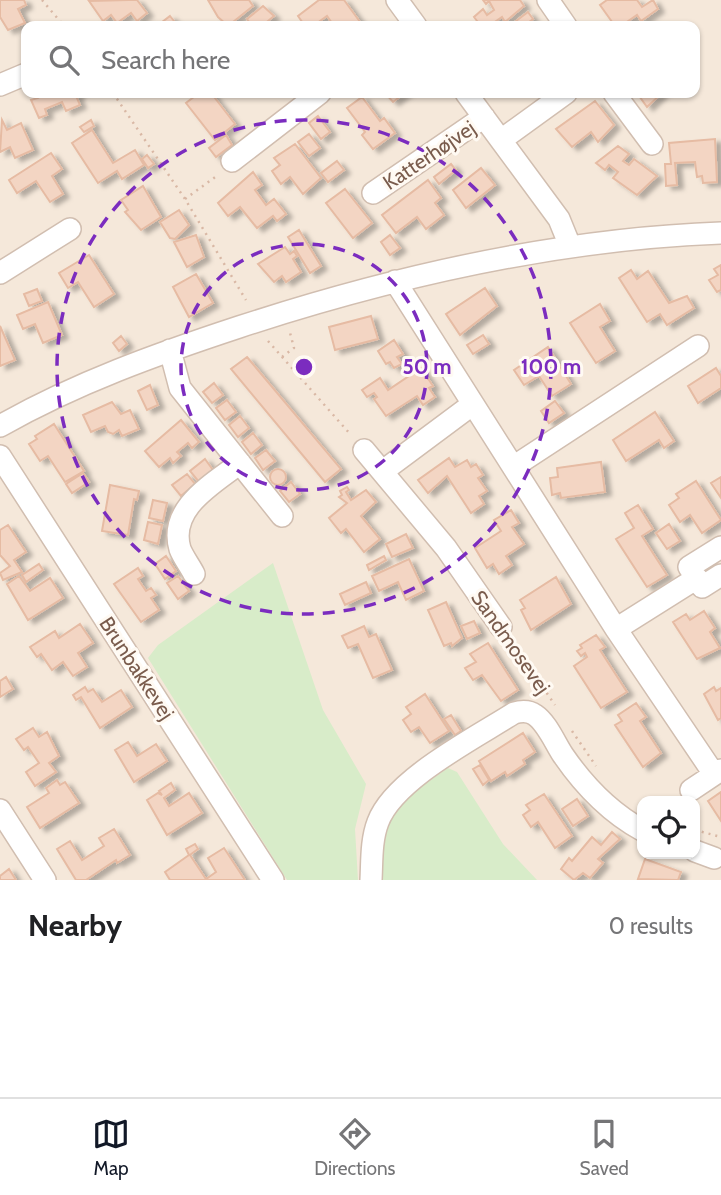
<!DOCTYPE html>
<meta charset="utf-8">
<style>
:root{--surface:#fff;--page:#f6f6f6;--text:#202124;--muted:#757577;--line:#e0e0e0;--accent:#111827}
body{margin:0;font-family:Cabin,sans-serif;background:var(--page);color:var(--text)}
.controls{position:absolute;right:21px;bottom:21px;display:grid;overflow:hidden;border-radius:14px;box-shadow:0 2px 5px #0004}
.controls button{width:63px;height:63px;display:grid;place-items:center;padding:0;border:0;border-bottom:2px solid var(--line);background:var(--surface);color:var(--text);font:35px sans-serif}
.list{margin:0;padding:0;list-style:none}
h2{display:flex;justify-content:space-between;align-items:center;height:91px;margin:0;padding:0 28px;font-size:30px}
h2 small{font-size:23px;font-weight:400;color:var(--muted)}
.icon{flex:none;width:38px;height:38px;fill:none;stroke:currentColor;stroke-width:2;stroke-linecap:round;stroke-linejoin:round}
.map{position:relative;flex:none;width:721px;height:880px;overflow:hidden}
.search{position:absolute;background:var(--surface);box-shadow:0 2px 5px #0004;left:21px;right:21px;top:21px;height:77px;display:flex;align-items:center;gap:18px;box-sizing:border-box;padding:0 24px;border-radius:14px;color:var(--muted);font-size:26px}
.sheet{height:217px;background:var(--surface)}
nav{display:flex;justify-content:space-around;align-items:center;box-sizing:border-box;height:98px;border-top:2px solid var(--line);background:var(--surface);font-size:19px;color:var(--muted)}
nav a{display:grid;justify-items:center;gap:4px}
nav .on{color:var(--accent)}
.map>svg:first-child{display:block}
</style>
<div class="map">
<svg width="721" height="880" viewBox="0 0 721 880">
<defs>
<filter id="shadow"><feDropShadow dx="6" dy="3.5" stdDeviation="2" flood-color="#0004"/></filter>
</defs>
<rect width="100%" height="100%" fill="#fdf6ec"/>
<path fill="#f5e8da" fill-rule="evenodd" d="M0,0H721V880H0ZM26,26H695V93H26ZM642,801H695V854H642Z"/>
<path fill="#d8ecc9" d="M273,563L323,710L366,784L355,829L358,880H287L148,658L158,645Z
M448,768L457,772L503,844L537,880H379C388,806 388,810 448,768Z"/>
<path fill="#f3d5c3" stroke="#e6bba3" stroke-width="2" filter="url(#shadow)" d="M0,0H24L26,5L18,9L25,23L8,30L0,17Z
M129,0H137L147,13L137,21L131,13L117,23L111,15L103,21L89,1Z
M208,0H249L253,6L228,26L218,17Z
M319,0H344L363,26H334L327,16L313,26H305L298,16Z
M483,0H520L524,6L505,22L502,17L489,26H481L474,17L483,9L487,15L494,10L489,1L486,4Z
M607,0H637L642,7L653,0L658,9L641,21L637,15L621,26H615L600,5Z
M263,6L274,16L262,26H252L247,19Z
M528,12L533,19L524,26H514L512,24Z
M170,16L178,26H157Z
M35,93H79L76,96L80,105L66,111L62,102L45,109L47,115L39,118L31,100L38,98Z
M199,93H211L235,124L215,140L186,103Z
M385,93H405L393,102Z
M637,93H662L647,107Z
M362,97L380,121L384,118L395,133L373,149L362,135L365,132L347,108Z
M595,101L614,125L598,142L591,132L572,147L556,129Z
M318,116L330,132L321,139L309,123Z
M2,120L7,130L21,123L33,150L15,158L10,147L0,152Z
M91,120L94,126L84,132L80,127Z
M92,130L113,163L135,150L144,165L122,179L117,171L98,183L72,143Z
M309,134L320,148L309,156L298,142Z
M226,135L232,145L216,157L209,148Z
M715,139L717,182L703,183L702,176L697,177L695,162L675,163L677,185L666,186L665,164H671L669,143Z
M295,144L321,178L303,194L290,177L281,184L272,171L280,165L274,158Z
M618,146L629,154L623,161L629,165L634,159L657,176L637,195L613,178L618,172L609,165L605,170L596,163Z
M51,153L62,169L52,176L63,194L50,202L36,181L17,193L9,180Z
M147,155L154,164L148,168L142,159Z
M337,161L344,170L328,182L321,173Z
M451,164L456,170L439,184L434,177Z
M481,168L495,185L466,208L453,190Z
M253,172L262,185L255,190L266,205L274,199L286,214L277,221L273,216L257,228L240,207L228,216L218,203Z
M428,180L441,198L435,203L444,215L426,229L417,217L396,233L382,215Z
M143,186L161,217L141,230L125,212L128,210L121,200Z
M345,189L372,223L353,238L326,203Z
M179,210L189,225L175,239L170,238L160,222Z
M299,230L321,266L310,273L288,237Z
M196,235L204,257L187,267L174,242Z
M390,235L400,248L390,255L381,242Z
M285,247L290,254L294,251L297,256L293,259L301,272L286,282L282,276L274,282L258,264Z
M89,255L114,294L94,307L78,282L68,288L59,273Z
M721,265V290L717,292L709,280L718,275L714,269Z
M631,270L637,279L648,271L669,303L687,296L694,308L667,325L660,314L647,322L619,278Z
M196,274L213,303L189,317L173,287Z
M485,288L497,306L460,335L446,314Z
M37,289L42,301L29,306L24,294Z
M48,302L62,335L43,343L35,324L23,329L17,315Z
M600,304L610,321L600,327L615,351L596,363L570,323Z
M371,316L378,339L335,350L329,327Z
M0,326L15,360L0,366Z
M483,335L489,344L473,354L467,345Z
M121,336L127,344L119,351L113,343Z
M394,340L403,354L397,357L402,364L394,368L390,362L386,364L378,351Z
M548,347L571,384L552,396L539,376L524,385L514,370Z
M247,357L341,469L325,482L231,369Z
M421,368L433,386L429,388L435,397L423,405L417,396L386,416L374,399L377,397L374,393L367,397L362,390L380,378L388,390Z
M716,368L721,376V388L698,403L688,386Z
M214,383L223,395L212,403L203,392Z
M150,385L158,405L147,410L138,391Z
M227,400L236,412L225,420L216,408Z
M555,401L564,413L549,423L541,411Z
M112,402L121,414L130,410L139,429L122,436L119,430L113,434L108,432L105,426L91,432L83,415Z
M655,412L674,441L664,448L659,440L626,461L613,440Z
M240,416L249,428L238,437L229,425Z
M181,420L199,442L192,448L188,443L177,452L181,456L173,463L170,458L159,467L145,451Z
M54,424L84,471L65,482L48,456L40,461L29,444L37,439L35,436Z
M253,433L262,445L251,454L242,442Z
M266,450L275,461L263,470L255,458Z
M449,458L455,467L467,460L471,467L476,464L483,475L478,478L487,491L479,496L484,504L471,513L447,476L428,493L418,480Z
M205,459L213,470L199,482L190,471Z
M601,462L605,492L561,498L560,493L552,495L550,478L558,477L557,468Z
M270 477a8 8 0 1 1 16 0a8 8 0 1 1-16 0Z
M83,473L89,482L72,493L66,484Z
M187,474L195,484L181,496L172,485Z
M721,477V498L711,483Z
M696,481L721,520L702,533L690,515L680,522L669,505L679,498L676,494Z
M291,482L300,494L289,502L280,491Z
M110,485L139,491L137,500L134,499L128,535L102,531Z
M347,487L349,490L346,492L351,500L366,490L376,502L361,516L380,539L364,552L346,529L341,533L329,518L347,503L339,497L342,495L340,491Z
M153,500L167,503L163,521L149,518Z
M638,505L653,529L642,536L667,575L647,587L616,539L634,528L625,513Z
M511,510L519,523L512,527L524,544L506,556L512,565L499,574L493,564L487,568L475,548L501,531L494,520Z
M148,522L162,525L158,544L144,540Z
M669,524L680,541L667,549L656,533Z
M8,525L26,552L14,560L22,572L3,580L0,573L10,566L0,555V530Z
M406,534L413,548L392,557L386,544Z
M166,556L176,571L165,579L155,564Z
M384,556L386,560L369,570L367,565Z
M409,559L424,591L406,600L398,582L379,591L372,576Z
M39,564L43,570L26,582L22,575Z
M138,568L143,576L138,579L146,591L151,588L156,595L151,598L159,610L141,622L114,584Z
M19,576L30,591L50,578L63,598L28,620L7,584Z
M178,576L189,591L178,599L167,583Z
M556,577L571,604L531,630L521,610L525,608L520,600Z
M366,582L371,593L345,605L340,594Z
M446,602L462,638L452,646L451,643L444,646L428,610Z
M704,611L715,628L710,632L720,648L697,659L673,622L686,614L690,620Z
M474,621L480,633L467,639L461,626Z
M80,624L93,643L78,653L87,667L73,676L63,662L52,670L41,654L37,657L30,647L55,631L59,638Z
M364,626L369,637L376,634L392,670L373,678L358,644L348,648L342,636Z
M596,635L605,647L600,650L627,692L601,708L574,666L587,657L585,653L581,656L577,651L582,648L580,645Z
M488,643L518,690L501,701L482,675L473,680L465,668L476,662L470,654Z
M6,677L13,689L0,697V681Z
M85,687L88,692L93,689L102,702L121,690L132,707L100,728L81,697L76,700L73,695Z
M714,687L716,691L721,688V718L718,720L704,694Z
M425,694L449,731L430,743L419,727L411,732L403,720L411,714L406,707Z
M636,703L646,717L640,721L661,753L643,767L615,725L622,721L618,715Z
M451,715L461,731L455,735L444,719Z
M33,728L39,737L47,732L59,756L49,763L56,772L35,786L26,772L39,763L28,747L24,750L16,739Z
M523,733L535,752L523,760L525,764L507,776L505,772L491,781L479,761Z
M128,742L137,756L156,744L167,761L134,782L115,750Z
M480,765L489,780L483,785L473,769Z
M57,780L60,785L65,782L79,803L40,828L27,807L49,793L46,788Z
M171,783L175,790L164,798L169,806L189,793L202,813L167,835L147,800L158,793L162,795L159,791Z
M721,792V821L708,801Z
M544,794L572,836L555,848L538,822L531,827L523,815L530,810L526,805Z
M577,799L588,816L573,826L562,809Z
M114,829L130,855L117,863L116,860L86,880H76L57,849L70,841L82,860L104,846L99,838Z
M612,832L620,839L598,859L603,863L590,878L583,873L574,880L561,869L569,858L572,861L592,837L601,845Z
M195,844L198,849L190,855L206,879L216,872L208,858L224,848L245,880H170L165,872L189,855L186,849Z
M645,859L681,872L678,880L638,879Z
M9,869L16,880H0V876Z"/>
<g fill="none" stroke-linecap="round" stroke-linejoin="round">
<g stroke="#d1beb0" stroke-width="24">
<path id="minor" d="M397,0L416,26
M548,0L566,26
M0,85L26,74
M466,93L559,219L570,246
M614,93L652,144
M501,140L566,93
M232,161L320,93
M373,193L484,117
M0,273L70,229
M395,281L616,629L714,774
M170,350L180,388L282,516
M0,426C76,383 157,354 239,327C395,276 556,239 721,233
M364,450L446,548L501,627
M0,456L273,880
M513,467L698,346
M383,471L473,404
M721,547L689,567L702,587L721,575
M194,574C190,566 183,557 180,549C168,508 213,484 240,463
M616,629L697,578
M691,790L721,770
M0,810L45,880
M695,851L714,858
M371,880C372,861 371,840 378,822C394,779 475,738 514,713C521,711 528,710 535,715C547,723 555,743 563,755C585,787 609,812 642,830"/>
</g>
<path stroke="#d9b8a5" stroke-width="2.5" stroke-dasharray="2 5" stroke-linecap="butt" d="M42,0L64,26
M113,93L185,199L246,300
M185,199L218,175
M268,341L351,435
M282,357L294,348L289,329
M511,641L555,705
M572,731L596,766
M695,830L721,837"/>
<use href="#minor" stroke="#fff" stroke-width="21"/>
</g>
<g fill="none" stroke="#7b2cbf" stroke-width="3.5" stroke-dasharray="12 9">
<circle cx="304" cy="367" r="123"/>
<circle cx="304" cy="367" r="247"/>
</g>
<g text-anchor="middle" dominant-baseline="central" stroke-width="6" stroke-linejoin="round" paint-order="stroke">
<g font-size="21" fill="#7a5c4d" stroke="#fffaf3">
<text transform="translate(429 155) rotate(-34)">Katterhøjvej</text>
<text transform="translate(511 642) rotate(55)">Sandmosevej</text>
<text transform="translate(137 668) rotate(57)">Brunbakkevej</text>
</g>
</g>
<circle cx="304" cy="367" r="10" fill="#7b2cbf" stroke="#fffaf3" stroke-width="3.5"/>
<g font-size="21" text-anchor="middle" font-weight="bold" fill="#7b2cbf" stroke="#fffaf3" stroke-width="6" stroke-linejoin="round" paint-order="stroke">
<text x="427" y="374">50 m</text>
<text x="551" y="374">100 m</text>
</g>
</svg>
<div class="controls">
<button><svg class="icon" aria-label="locate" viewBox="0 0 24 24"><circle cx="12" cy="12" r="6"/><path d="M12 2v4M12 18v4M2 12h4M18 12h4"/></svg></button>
</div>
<div class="search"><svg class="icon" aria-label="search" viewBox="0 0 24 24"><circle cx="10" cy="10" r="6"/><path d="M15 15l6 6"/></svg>Search here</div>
</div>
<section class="sheet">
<h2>Nearby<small>0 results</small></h2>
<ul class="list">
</ul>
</section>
<nav>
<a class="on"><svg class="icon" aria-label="map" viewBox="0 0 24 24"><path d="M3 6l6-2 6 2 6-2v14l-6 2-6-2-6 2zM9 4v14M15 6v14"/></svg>Map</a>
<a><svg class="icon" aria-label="directions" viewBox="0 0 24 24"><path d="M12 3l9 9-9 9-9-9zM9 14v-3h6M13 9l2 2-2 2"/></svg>Directions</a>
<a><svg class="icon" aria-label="saved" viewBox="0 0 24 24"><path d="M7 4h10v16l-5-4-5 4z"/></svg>Saved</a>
</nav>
